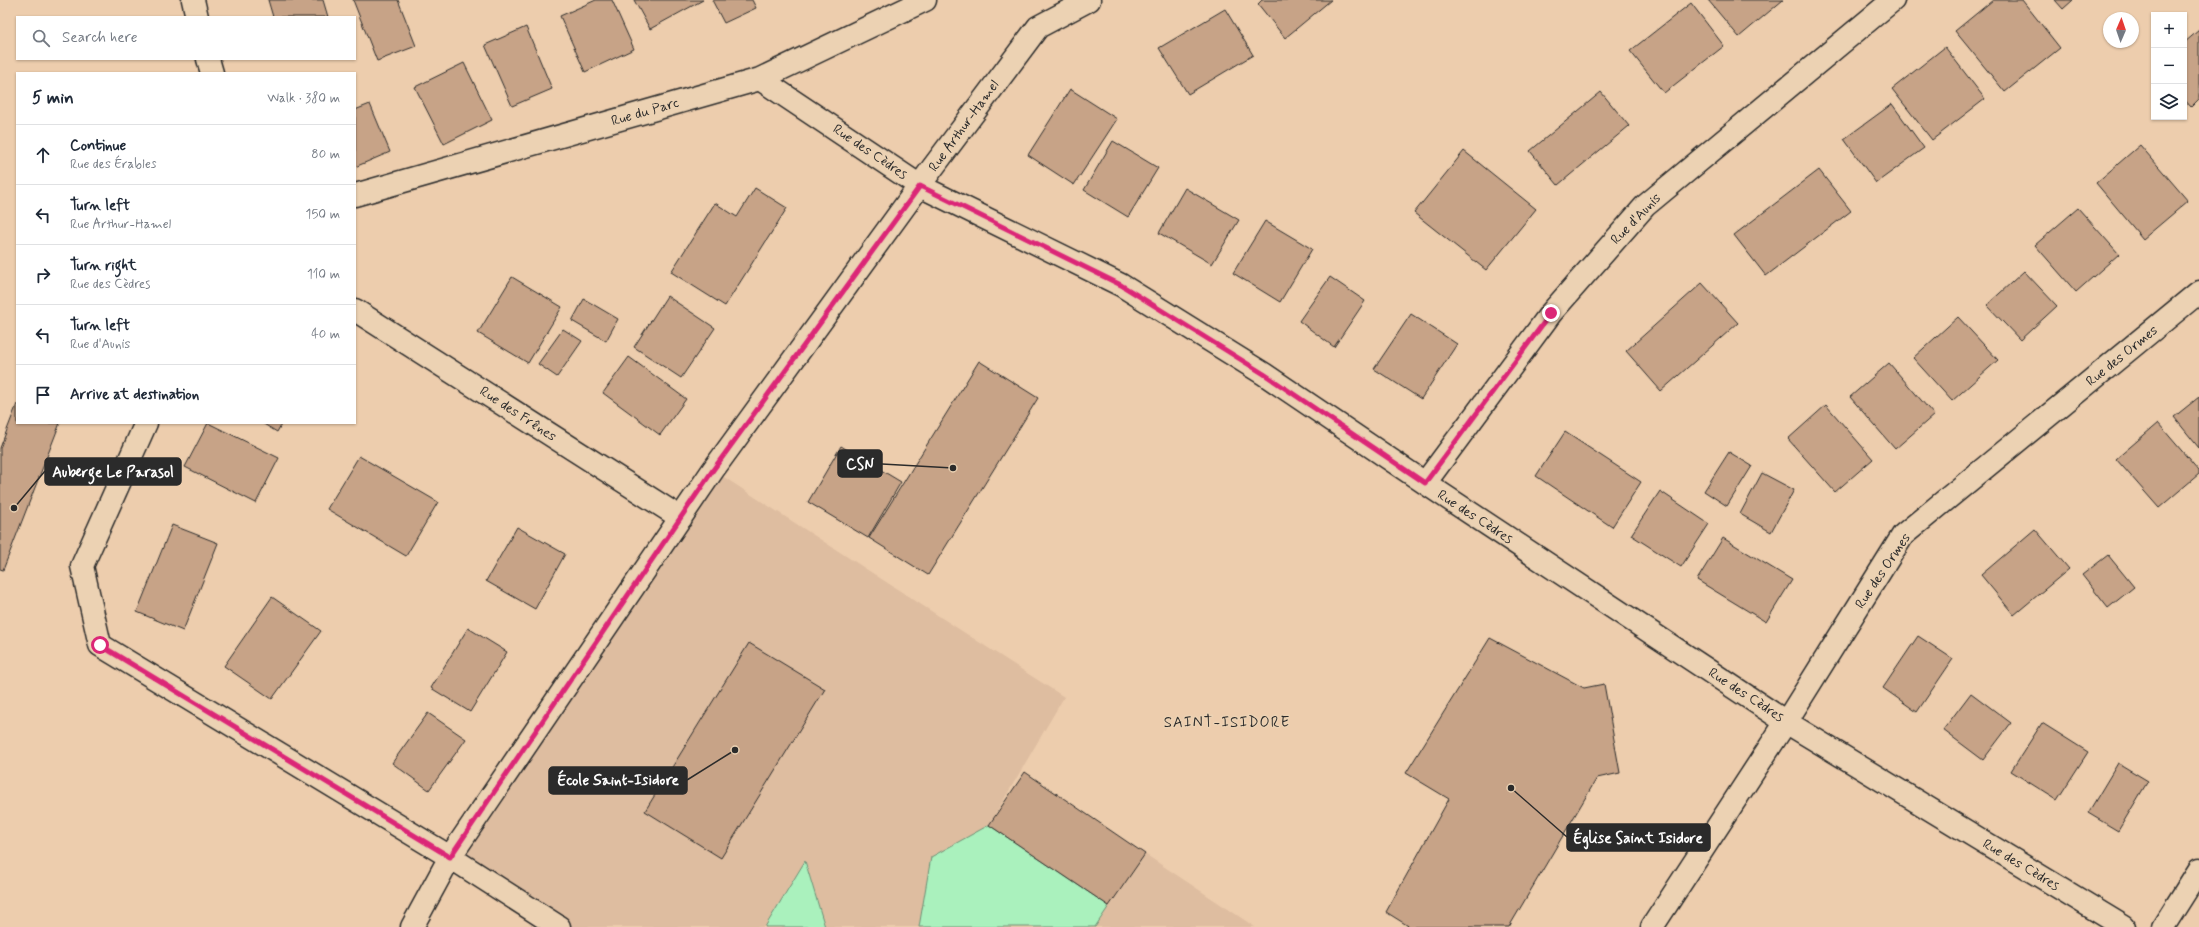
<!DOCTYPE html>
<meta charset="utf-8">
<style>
:root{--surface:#fff;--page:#f6f6f7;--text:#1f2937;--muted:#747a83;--line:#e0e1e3}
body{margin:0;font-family:Mynerve,sans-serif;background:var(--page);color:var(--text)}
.controls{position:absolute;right:12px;top:12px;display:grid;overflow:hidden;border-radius:0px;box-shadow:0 1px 3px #0004}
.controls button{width:36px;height:36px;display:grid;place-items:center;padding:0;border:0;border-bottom:1px solid var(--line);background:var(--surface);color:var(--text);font:20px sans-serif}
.compass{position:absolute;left:2103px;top:12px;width:36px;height:36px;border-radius:50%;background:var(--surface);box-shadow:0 1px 3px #0004;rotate:2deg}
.stop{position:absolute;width:12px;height:12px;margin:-9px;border:3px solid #db2777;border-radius:50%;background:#fff}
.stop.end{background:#db2777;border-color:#fff;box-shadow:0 1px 4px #0008}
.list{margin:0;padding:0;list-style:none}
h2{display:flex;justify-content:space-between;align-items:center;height:52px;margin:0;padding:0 16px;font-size:17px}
h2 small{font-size:13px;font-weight:400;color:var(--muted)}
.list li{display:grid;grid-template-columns:26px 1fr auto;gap:12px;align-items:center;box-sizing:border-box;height:60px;padding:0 16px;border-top:1px solid var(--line)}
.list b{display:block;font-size:15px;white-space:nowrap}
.list p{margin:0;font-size:13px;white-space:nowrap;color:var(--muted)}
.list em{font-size:13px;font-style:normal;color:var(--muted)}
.icon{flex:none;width:22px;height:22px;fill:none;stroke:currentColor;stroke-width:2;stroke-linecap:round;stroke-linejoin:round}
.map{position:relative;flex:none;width:2199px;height:927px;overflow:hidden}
.search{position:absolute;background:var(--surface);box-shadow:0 1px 3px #0004;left:16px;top:16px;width:340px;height:44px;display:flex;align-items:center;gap:10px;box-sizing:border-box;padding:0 14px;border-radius:0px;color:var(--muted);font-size:15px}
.panel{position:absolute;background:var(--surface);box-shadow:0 1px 3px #0004;left:16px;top:72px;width:340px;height:352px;border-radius:0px}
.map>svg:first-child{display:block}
</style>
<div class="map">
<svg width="2199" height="927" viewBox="0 0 2199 927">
<rect width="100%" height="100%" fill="#edcdad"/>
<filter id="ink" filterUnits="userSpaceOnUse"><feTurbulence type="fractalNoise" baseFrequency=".025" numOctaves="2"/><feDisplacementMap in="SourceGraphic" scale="8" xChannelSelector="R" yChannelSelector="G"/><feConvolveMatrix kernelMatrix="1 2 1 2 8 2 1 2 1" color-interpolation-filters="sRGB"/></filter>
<g filter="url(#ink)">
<path fill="#debda0" d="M713,470L1064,697L989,825L931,857L919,927H825L805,861L765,927H559L450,857Z
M1145,854L1255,927H1095Z"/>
<path fill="#aaf1bd" stroke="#6a8e74" d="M989,825L1109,906L1095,927H919L931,857Z
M805,861L825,927H765Z"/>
<path fill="#c7a387" stroke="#2b2b2b" d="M268,0H323L328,17H273Z
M353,0H398L416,46L377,61Z
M596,0H612L634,49L585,72L560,16Z
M634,0H703L650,29Z
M712,0H752L756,8L724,23Z
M1262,0H1331L1285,38L1258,4Z
M1708,0H1783L1739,37Z
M1993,0H2022L2060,48L2005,92L1955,31Z
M2055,0H2073L2063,9Z
M1691,3L1724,46L1664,93L1630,51Z
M1225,9L1253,55L1188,94L1159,48Z
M526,27L552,89L512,106L485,45Z
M2199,30V99L2191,107L2184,99V43Z
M1945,47L1985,99L1932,140L1892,89Z
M464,63L492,120L444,144L415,87Z
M1070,89L1117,119L1074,185L1028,155Z
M1601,92L1629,126L1558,185L1530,151Z
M370,104L390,152L355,167V110Z
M1892,104L1924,148L1876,183L1844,139Z
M1113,141L1158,168L1128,217L1084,190Z
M2140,145L2188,201L2143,239L2096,183Z
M1464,151L1536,209L1486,270L1414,213Z
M1819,170L1851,211L1766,276L1734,235Z
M755,188L787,208L725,306L671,272L715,203L737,217Z
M1185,188L1239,220L1212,264L1159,233Z
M2078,208L2119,254L2076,292L2035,245Z
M1265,221L1312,249L1280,302L1233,273Z
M2024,271L2057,306L2020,340L1987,305Z
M512,277L562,307L528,363L478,333Z
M1330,277L1365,301L1334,347L1299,321Z
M1702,283L1738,323L1661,391L1626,351Z
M667,296L715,328L681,378L634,347Z
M584,299L618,319L606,341L572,321Z
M1411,314L1457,344L1421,399L1374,369Z
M1958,317L1998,360L1952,401L1913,358Z
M563,329L582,341L557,377L538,364Z
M629,357L686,399L660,435L603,393Z
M979,361L1038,398L928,575L869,538Z
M1889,363L1934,415L1895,449L1850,397Z
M2199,397V448L2174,417Z
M17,404V423H60L3,570L0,569V448Z
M1826,405L1873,459L1835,492L1788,439Z
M208,423L279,458L256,503L185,467Z
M262,423H282L277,432Z
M2158,423L2199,471V474L2159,508L2116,459Z
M1565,432L1641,482L1612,527L1536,476Z
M841,446L901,482L868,538L808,502Z
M1729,452L1752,466L1727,506L1704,491Z
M359,456L438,502L406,556L327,509Z
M1762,473L1794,490L1771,532L1740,514Z
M1660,491L1709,524L1681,567L1631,535Z
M172,525L218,543L183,631L137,612Z
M517,527L565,554L535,609L486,581Z
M2035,529L2069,569L2014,615L1981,575Z
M1723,538L1792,580L1766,622L1697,580Z
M2108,555L2134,587L2108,608L2082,575Z
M272,597L321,631L272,699L224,666Z
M468,628L507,652L470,712L431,688Z
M1918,636L1953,659L1917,712L1883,688Z
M1490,638L1584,688L1604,684L1620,773L1597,778L1509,927H1410L1386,912L1449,799L1406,773Z
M749,643L825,689L721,858L645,811Z
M1971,693L2011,723L1983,760L1943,730Z
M428,713L466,739L429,790L392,763Z
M2042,723L2088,752L2057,800L2011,771Z
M2118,763L2148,781L2118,831L2088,813Z
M1025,772L1145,854L1109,906L989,825Z"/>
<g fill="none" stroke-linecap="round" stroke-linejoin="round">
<g stroke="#2b2b2b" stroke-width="25">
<path id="minor" d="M193,0L197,17
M208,59L212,73
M760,79L920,186L1121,285L1264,374L1425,483L1786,722L2124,927
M355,195L760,79L925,0
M355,310L681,518
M146,423L82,566L100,645L450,857L559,927
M1425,483L1551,313L1645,206L1893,0
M412,927L450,857L713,470L931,170L1038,27L1089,0
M1652,927L1786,722L1903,535L2199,292
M2163,927L2199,870"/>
</g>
<use href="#minor" stroke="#ecd2b3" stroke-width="22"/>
</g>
</g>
<g fill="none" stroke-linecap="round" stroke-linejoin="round" filter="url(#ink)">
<path stroke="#db2777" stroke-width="5" d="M100,645L450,857L713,470L920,186L1121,285L1264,374L1425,483L1551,313"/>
</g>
<g text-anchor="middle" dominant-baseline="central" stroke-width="3" stroke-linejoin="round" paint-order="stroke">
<g font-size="14" fill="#2b2b2b" stroke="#ecd2b3">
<text transform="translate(645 112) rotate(-16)">Rue du Parc</text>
<text transform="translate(964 126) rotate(-54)">Rue Arthur-Hamel</text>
<text transform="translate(870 152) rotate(34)">Rue des Cèdres</text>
<text transform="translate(1636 219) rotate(-46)">Rue d'Aunis</text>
<text transform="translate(2122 356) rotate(-39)">Rue des Ormes</text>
<text transform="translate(518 414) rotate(33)">Rue des Frênes</text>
<text transform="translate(1475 517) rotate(33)">Rue des Cèdres</text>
<text transform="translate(1883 571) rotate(-56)">Rue des Ormes</text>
<text transform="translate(1746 695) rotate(33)">Rue des Cèdres</text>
<text transform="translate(2021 865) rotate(31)">Rue des Cèdres</text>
</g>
<g font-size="15" letter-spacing="1" fill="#2b2b2b" stroke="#ecd2b3">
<text x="1227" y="723">SAINT-ISIDORE</text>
</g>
</g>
<path fill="none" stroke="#2b2b2b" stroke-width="1.5" d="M953 468L882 464M14 508L45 471M735 750L687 780M1511 788L1567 837"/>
<g fill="#2b2b2b" stroke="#ecd2b3" stroke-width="1.5">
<circle cx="953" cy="468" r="4"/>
<circle cx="14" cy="508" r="4"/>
<circle cx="735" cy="750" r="4"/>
<circle cx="1511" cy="788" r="4"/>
</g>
<g fill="#2b2b2b" stroke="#2b2b2b" stroke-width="1.5">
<rect x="838" y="450" width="44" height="27" rx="4"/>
<rect x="45" y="458" width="136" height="27" rx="4"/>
<rect x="549" y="767" width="138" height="27" rx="4"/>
<rect x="1567" y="824" width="143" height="27" rx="4"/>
</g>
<g font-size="15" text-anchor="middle" font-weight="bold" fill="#fff">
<text x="860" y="469">CSN</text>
<text x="113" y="477">Auberge Le Parasol</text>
<text x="618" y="785">École Saint-Isidore</text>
<text x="1638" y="843">Église Saint Isidore</text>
</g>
</svg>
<div class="controls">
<button>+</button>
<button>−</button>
<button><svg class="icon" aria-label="layers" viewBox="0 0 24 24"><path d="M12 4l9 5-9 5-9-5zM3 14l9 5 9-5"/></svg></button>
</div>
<svg class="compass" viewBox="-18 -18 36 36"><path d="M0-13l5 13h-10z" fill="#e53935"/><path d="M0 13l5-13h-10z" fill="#747a83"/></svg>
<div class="stop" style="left:100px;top:645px"></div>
<div class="stop end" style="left:1551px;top:313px"></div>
<div class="search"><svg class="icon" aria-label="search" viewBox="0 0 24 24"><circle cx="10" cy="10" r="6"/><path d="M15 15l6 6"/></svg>Search here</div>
<section class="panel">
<h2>5 min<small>Walk · 380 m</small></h2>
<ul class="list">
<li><svg class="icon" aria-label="ahead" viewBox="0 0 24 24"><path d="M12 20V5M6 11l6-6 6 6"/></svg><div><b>Continue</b><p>Rue des Érables</p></div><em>80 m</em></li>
<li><svg class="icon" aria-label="left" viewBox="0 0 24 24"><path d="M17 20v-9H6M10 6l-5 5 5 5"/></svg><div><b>Turn left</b><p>Rue Arthur-Hamel</p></div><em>150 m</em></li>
<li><svg class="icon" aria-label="right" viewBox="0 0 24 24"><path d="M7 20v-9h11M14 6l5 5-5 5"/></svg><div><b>Turn right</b><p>Rue des Cèdres</p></div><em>110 m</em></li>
<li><svg class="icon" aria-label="left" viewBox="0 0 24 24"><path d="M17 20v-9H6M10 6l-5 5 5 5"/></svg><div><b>Turn left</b><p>Rue d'Aunis</p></div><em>40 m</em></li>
<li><svg class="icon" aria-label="arrive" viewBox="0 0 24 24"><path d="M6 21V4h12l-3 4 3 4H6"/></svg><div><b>Arrive at destination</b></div></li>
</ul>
</section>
</div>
